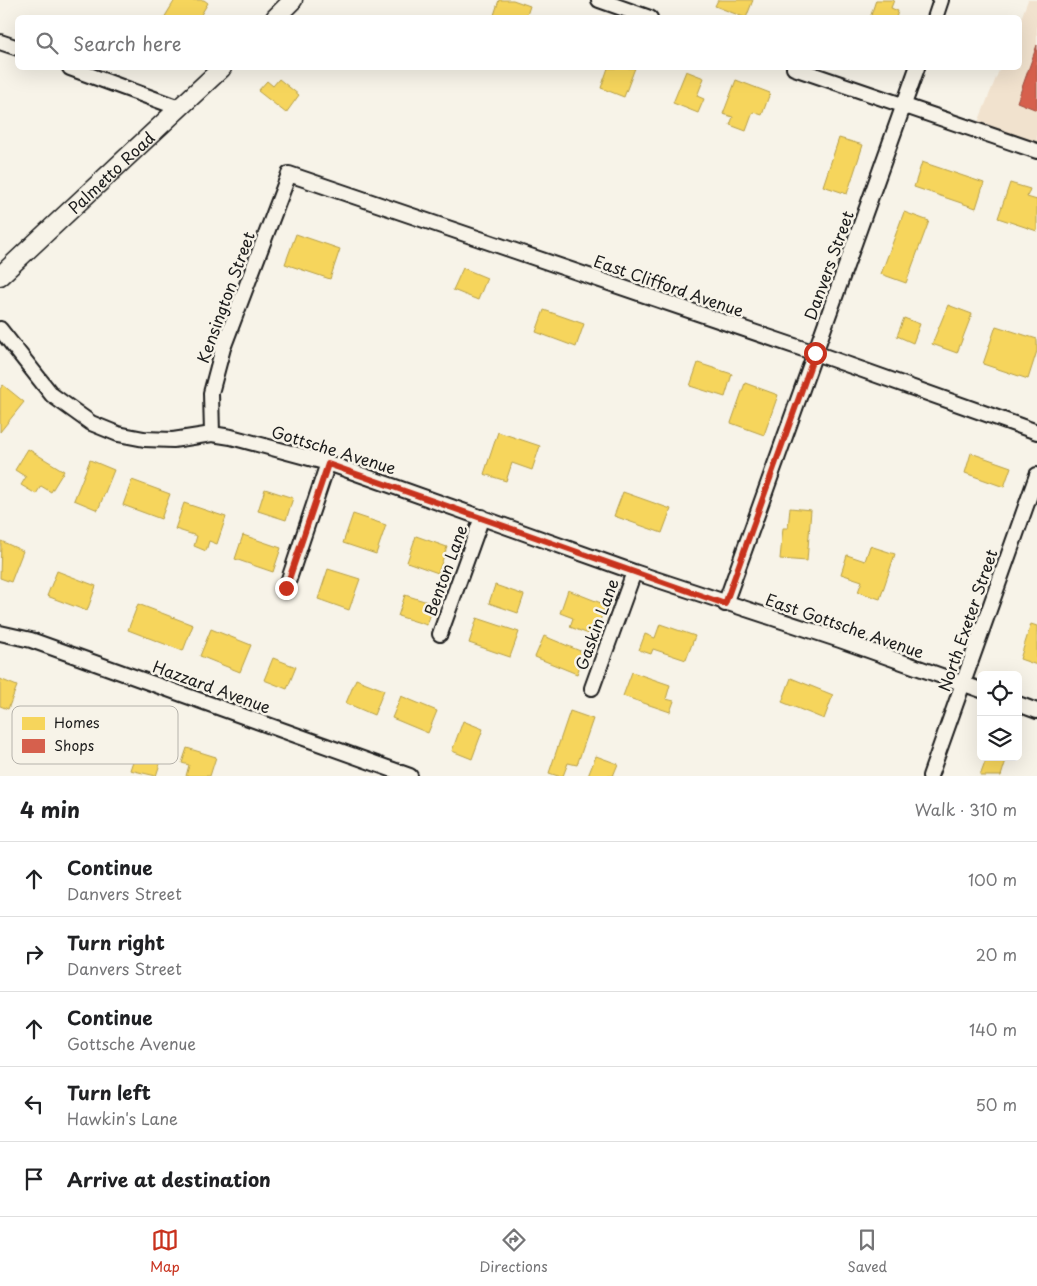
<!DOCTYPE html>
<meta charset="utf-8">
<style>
:root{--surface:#fff;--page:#f2f2f2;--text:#202124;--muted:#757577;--line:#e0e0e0;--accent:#c8321e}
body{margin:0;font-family:"Playpen Sans",sans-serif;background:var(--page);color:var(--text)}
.controls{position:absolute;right:15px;bottom:15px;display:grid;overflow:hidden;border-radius:8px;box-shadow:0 5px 20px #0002}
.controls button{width:45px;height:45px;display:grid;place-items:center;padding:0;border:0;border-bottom:1px solid var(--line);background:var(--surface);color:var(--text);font:25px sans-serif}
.stop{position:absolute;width:15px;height:15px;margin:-11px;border:4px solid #c8321e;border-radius:50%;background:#fff}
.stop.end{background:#c8321e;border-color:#fff;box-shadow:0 1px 5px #0008}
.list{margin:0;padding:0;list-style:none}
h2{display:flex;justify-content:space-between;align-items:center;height:65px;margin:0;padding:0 20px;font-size:21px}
h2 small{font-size:16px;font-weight:400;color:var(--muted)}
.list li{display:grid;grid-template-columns:32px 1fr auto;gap:15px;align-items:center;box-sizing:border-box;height:75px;padding:0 20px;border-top:1px solid var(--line)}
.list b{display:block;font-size:19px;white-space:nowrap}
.list p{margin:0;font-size:16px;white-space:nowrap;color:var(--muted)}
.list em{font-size:16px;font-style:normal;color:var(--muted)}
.icon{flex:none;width:28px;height:28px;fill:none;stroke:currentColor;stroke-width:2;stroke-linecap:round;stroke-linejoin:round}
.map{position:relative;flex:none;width:1037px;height:776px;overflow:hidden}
.search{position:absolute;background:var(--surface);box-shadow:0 5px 20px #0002;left:15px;right:15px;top:15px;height:55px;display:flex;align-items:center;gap:12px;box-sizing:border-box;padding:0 18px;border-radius:8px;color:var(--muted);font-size:19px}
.sheet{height:440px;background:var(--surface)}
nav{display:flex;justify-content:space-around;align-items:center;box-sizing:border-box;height:70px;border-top:1px solid var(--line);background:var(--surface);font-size:14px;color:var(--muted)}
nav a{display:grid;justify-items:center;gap:2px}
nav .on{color:var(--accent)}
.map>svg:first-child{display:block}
</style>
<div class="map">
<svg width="1037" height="776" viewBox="0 0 1037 776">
<rect width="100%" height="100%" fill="#f7f3e8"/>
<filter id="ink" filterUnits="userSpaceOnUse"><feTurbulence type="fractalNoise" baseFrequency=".02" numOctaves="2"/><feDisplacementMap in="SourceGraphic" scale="10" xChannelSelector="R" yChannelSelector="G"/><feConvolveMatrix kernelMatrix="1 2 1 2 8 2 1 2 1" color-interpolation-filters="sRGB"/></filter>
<g filter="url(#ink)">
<path fill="#f1e2ce" d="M1028,0H1037V152L975,130L1000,68H1020V21Z"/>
<path fill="#f6d55c" stroke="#b59e49" d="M175,0H204L208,3L199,18H164Z
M499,0H513L530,6L526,18H493Z
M718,0H753L746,18L715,6Z
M876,0H894L891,8L898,11L896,18H870Z
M608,68H635L624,97L601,88Z
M686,71L704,78L697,96L704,99L698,113L673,103Z
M279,79L299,95L286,113L258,91L267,81L273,86Z
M736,80L770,93L762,115L753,112L746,131L730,125L733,117L723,114Z
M839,138L863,145L847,194L823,186Z
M922,162L984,183L976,208L914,187Z
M1010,183L1030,189L1027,197L1037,200V231L998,218Z
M904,212L929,221L906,283L881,274Z
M296,234L340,249L330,279L285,264Z
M463,268L487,278L478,300L453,290Z
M948,305L972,314L957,353L932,344Z
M544,310L584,324L576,347L536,332Z
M904,318L920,324L913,343L897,336Z
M996,326L1037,339V351L1028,379L983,364Z
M698,363L732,374L725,397L690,386Z
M745,383L778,395L764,435L731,423Z
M3,385L24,402L0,432V389Z
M498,432L540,446L532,470L512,463L506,481L484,474Z
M28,449L64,471L51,492L41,486L36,494L21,485L26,477L15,470Z
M971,453L1011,467L1004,487L965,473Z
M90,460L114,470L98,510L74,500Z
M132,480L170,494L161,519L123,505Z
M265,489L293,498L286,520L258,511Z
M623,492L671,509L662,533L614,516Z
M184,503L226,517L217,544L209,541L206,551L194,546L197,536L175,529Z
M790,508L811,510L807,561L780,559L783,528H788Z
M353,514L386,525L376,554L343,543Z
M243,535L281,548L273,572L235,559Z
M416,536L447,547L438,573L407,562Z
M1,541L23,551L11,582L0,578Z
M870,546L895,554L880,599L858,592L862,581L841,574L847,555L865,561Z
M328,569L360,579L349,610L318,599Z
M57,571L96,586L87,611L47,596Z
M495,585L524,595L518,613L489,603Z
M568,590L606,605L594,636L570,627L573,618L560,613Z
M405,595L434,604L427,625L398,616Z
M138,604L193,625L183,651L128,630Z
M477,618L519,632L510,657L469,643Z
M660,624L695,636L686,660L653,649L651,654L639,650L645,634L655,638Z
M1031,624L1037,626V665L1020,659Z
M211,629L251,645L240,672L200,656Z
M544,636L585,653L577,674L535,657Z
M273,658L296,667L287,689L264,680Z
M632,672L670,685L666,699L674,701L670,712L623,696Z
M791,678L833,695L824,719L782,702Z
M0,679L17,686L8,709L0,706Z
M356,679L384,690L374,715L346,703Z
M401,696L437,711L428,733L392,718Z
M570,711L593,719L577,765L568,763L563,776H558L549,773Z
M463,721L483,729L472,759L452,751Z
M135,732L167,743L156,776L130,770L134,758L127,756Z
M187,748L216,757L210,776H186L189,765L182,763Z
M596,756L618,764L613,776H588Z
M987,757H1007L1001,776H980Z"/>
<path fill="#d6604d" stroke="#9e4c3e" d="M1037,45V110L1017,102Z"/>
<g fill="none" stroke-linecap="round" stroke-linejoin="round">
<g stroke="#1c1c1c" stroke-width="18">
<path id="minor" d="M599,0L650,18
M935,18L941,0
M0,42L18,48
M70,68L179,108
M794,68L1037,151
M0,329L52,395L91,423L118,434L144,439L173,440L212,434L231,437L328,463L634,572L840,640L981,690
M212,434L211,393L223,348L289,174L815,353L1037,432
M286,588L328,463
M725,604L917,68
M0,633L31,640L410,776
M440,634L482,517
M592,688L634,572
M1018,704L1037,711
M930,776L1037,475"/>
</g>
<g stroke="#1c1c1c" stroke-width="21">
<g id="tertiary">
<path d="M275,18L293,0"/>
<path id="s1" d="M0,276L222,68"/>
</g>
</g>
<use href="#minor" stroke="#f7f3e8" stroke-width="14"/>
<use href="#tertiary" stroke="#f7f3e8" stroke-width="18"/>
</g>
</g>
<g fill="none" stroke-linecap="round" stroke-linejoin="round" filter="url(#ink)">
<path stroke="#c8321e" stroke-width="6" d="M286,588L328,464L725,604L815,353"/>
</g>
<g text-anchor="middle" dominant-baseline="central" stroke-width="5" stroke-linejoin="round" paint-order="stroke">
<g font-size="16" fill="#1c1c1c" stroke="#f7f3e8">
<text stroke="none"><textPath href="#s1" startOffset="152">Palmetto Road</textPath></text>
<text transform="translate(828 265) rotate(-70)">Danvers Street</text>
<text transform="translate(669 285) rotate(19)">East Clifford Avenue</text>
<text transform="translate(225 297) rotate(-70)">Kensington Street</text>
<text transform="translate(334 449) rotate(17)">Gottsche Avenue</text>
<text transform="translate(445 570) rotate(-70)">Benton Lane</text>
<text transform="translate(967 620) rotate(-71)">North Exeter Street</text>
<text transform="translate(596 624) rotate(-70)">Gaskin Lane</text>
<text transform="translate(845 625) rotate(19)">East Gottsche Avenue</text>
<text transform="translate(212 686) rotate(20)">Hazzard Avenue</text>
</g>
</g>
<rect x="12" y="706" width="166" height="58" rx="8" fill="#f7f3e8" stroke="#b5b2ab" stroke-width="1"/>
<rect x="22" y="717" width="23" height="13" fill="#f6d55c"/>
<rect x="22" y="739" width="23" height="14" fill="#d6604d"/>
<g font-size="14" fill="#1c1c1c">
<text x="54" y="728">Homes</text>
<text x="54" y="751">Shops</text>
</g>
</svg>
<div class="controls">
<button><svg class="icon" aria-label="locate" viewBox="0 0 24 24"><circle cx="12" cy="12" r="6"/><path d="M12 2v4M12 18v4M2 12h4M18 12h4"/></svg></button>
<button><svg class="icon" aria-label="layers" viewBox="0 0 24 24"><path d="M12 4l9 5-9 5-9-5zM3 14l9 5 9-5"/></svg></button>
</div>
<div class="stop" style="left:815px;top:353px"></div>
<div class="stop end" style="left:286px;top:588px"></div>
<div class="search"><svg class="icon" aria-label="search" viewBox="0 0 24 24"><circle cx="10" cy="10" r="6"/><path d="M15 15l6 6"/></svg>Search here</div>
</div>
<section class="sheet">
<h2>4 min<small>Walk · 310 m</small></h2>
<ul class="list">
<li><svg class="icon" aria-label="ahead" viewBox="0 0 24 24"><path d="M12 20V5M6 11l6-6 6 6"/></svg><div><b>Continue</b><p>Danvers Street</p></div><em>100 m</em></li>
<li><svg class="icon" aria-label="right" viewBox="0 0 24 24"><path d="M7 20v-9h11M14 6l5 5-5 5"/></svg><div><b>Turn right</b><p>Danvers Street</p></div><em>20 m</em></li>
<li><svg class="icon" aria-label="ahead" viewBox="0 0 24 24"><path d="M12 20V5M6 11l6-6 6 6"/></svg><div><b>Continue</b><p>Gottsche Avenue</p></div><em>140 m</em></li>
<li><svg class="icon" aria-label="left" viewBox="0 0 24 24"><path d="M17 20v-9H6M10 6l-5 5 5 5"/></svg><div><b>Turn left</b><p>Hawkin's Lane</p></div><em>50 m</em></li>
<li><svg class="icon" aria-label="arrive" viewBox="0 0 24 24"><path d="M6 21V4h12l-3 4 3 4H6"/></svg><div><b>Arrive at destination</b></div></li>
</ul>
</section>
<nav>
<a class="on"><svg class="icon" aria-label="map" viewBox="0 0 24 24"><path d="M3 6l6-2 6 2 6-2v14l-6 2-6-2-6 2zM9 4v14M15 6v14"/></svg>Map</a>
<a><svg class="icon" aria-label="directions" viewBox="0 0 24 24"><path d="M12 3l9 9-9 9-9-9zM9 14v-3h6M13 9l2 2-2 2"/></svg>Directions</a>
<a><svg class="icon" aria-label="saved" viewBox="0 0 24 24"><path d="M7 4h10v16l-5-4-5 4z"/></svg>Saved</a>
</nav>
